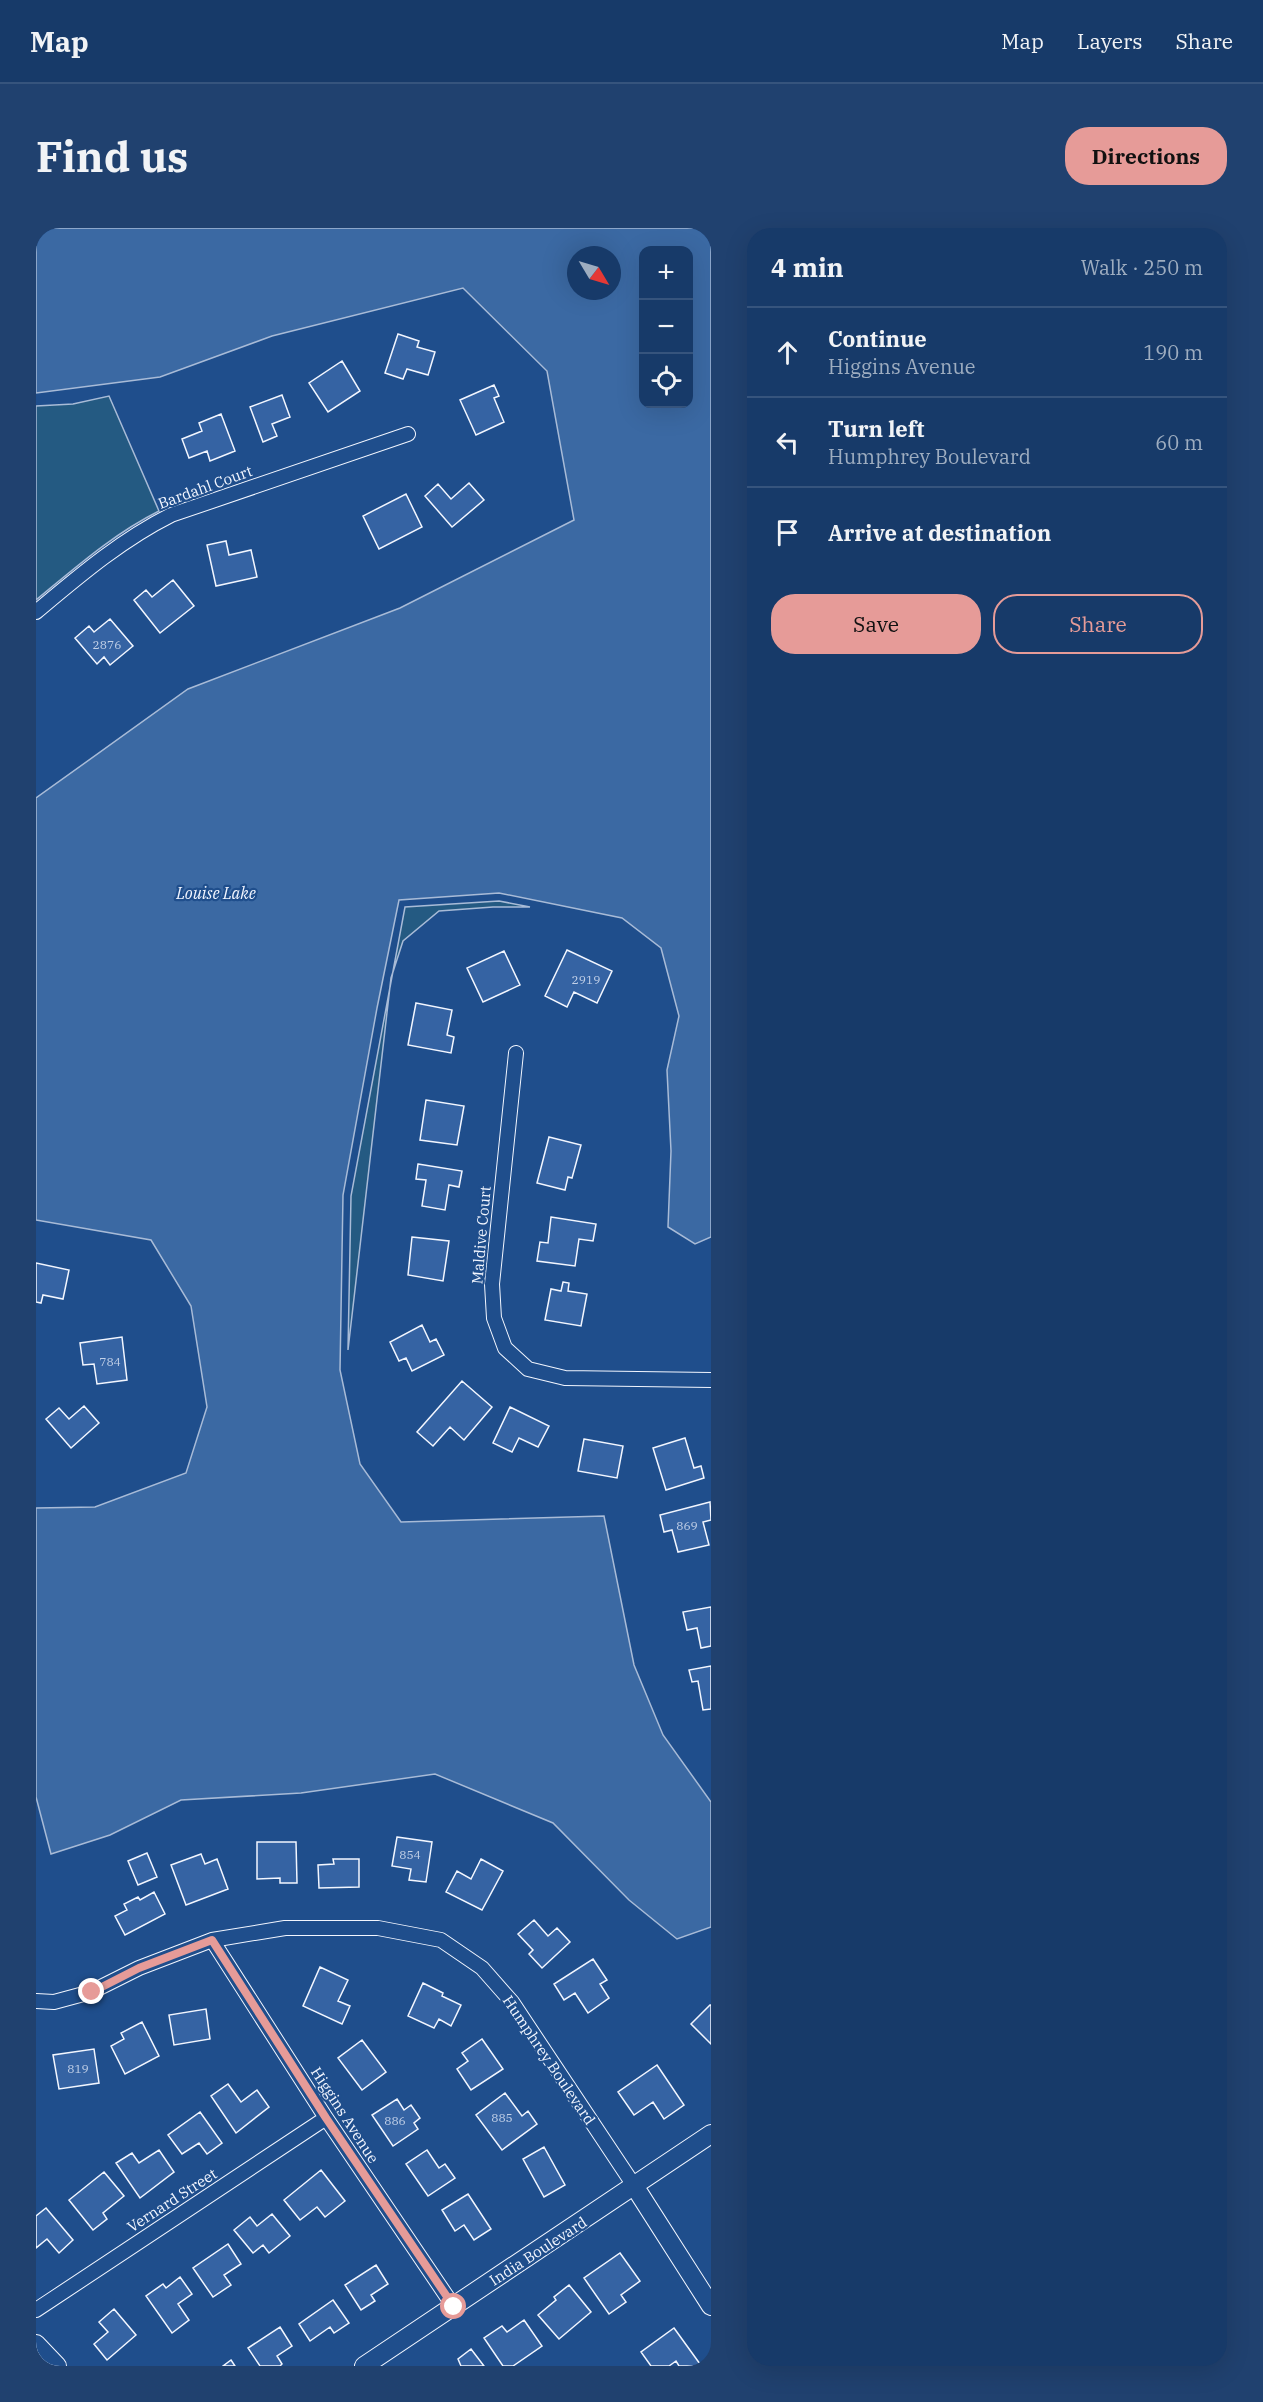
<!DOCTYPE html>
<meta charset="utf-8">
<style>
:root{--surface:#173a69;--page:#20416f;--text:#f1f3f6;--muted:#9eadc0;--line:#36547d;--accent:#e69b98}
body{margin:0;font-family:"IBM Plex Serif",serif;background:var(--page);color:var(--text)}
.controls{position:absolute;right:18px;top:18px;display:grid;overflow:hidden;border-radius:12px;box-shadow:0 6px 24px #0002}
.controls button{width:54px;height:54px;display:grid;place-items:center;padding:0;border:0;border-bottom:2px solid var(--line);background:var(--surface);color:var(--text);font:30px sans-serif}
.compass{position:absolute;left:531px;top:18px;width:54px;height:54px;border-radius:50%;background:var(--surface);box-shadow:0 6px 24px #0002;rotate:128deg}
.stop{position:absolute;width:18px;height:18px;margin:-14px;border:4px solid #e69b98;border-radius:50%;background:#fff}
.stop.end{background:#e69b98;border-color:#fff;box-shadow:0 2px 6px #0008}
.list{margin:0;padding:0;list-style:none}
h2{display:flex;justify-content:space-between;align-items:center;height:78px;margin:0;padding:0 24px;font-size:26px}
h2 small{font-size:20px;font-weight:400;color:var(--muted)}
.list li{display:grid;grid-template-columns:39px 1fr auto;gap:18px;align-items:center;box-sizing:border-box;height:90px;padding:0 24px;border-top:2px solid var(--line)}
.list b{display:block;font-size:22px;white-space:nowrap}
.list p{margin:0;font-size:20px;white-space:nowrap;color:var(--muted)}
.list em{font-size:20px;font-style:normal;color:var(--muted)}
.actions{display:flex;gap:12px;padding:18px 24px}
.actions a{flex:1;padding:14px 0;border:2px solid var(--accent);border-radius:24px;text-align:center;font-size:21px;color:var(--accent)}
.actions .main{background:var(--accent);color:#111}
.icon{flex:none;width:33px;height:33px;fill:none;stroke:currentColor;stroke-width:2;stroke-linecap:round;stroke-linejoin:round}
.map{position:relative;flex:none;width:675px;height:2138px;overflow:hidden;border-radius:24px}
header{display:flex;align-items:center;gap:36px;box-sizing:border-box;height:84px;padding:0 30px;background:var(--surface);border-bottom:2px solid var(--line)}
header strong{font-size:28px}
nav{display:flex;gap:33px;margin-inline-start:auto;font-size:21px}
.intro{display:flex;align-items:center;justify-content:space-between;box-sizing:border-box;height:144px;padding:0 36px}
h1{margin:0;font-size:42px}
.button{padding:15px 27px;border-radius:24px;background:var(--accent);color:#111;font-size:21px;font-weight:700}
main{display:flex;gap:36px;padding:0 36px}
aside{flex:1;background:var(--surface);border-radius:24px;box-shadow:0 6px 24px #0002}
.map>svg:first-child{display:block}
</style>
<header>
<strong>Map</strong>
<nav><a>Map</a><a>Layers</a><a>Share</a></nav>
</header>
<div class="intro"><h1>Find us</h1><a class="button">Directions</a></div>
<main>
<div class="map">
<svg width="675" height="2138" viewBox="0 0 675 2138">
<rect width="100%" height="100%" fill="#1f4e8c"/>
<path fill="#245a82" stroke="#a8bbd7" stroke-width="1.5" d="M73,168L123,283C77,306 39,340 0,372V178L37,176Z
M463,673L494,679H457L403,683L367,713L355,750L312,1122L315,968L369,679Z"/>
<path fill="#3b69a3" stroke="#a8bbd7" stroke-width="1.5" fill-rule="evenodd" d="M0,0H675V1009L659,1016L632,999L635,923L631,842L643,788L625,720L586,690L463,665L363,672L341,780L307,967L304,1142L324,1236L365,1294L568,1288L598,1437L627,1507L675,1574V1699L641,1711L593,1672L517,1595L399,1546L265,1565L145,1572L74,1607L15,1626L0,1569V1280L59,1279L150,1245L171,1179L155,1078L115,1012L0,992V570L152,461L364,380L538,292L511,143L427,60L236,108L124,149L0,165ZM608,22H652V176H608ZM540,27H576V63H540Z"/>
<path fill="#3563a3" stroke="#f2f6ff" stroke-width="1.5" d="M362,106L383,113L381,119L399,124L392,147L371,141L367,151L349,145Z
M306,133L324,163L292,184L273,155Z
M458,157L463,168L458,170L468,194L440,207L424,172Z
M246,167L254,189L236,196L241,208L227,214L214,179Z
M185,186L199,223L174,233L171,223L153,230L146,211L166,203L163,195Z
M433,255L448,272L416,299L389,268L402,256L415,271Z
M370,266L386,299L343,321L327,288Z
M190,313L193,327L215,322L221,349L180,358L171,317Z
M137,352L158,378L124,405L98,372L110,362L116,369Z
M74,391L97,418L74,437L68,429L61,436L39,410L53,398L58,404Z
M531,722L576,743L561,775L538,764L531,779L509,768Z
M468,723L484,757L447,774L431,740Z
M380,775L416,782L411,807L418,809L415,825L372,817Z
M390,872L428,878L421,917L384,912Z
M513,909L545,917L536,950L532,949L529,962L501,955Z
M382,936L426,943L423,959L413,957L409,982L386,978L390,952L380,951Z
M515,989L560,996L557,1013L543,1011L539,1038L501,1033L504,1014L512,1015Z
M376,1009L413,1013L407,1053L372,1047Z
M0,1035L33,1042L27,1071L7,1067L5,1075L0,1074Z
M527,1054L533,1055L532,1063L551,1066L545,1098L509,1092L515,1061L525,1063Z
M386,1097L394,1114L400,1111L408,1127L376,1143L370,1130L363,1133L354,1114Z
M86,1109L91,1152L61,1156L58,1136L47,1137L44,1115Z
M426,1153L456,1179L428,1212L414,1199L397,1218L381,1204Z
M48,1178L63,1195L35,1220L10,1191L23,1180L33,1191Z
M474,1179L513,1198L502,1219L483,1210L476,1224L457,1215Z
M649,1210L658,1240L665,1238L668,1250L630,1262L617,1220Z
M548,1211L587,1218L581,1250L542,1243Z
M674,1274L675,1292L667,1294L673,1317L642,1324L636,1302L628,1304L624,1287Z
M675,1379V1418L665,1420L661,1400L651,1402L647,1384Z
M675,1438V1481L667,1482L662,1453L656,1454L653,1442Z
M361,1609L396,1614L390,1654L373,1652L375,1641L356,1638Z
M221,1614H260L261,1655H244V1650L221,1651Z
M111,1625L121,1649L102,1657L92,1633Z
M165,1626L169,1636L181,1631L192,1661L150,1677L135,1637Z
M297,1631H323V1659L283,1660L282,1637L298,1636Z
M445,1631L467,1643L446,1682L410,1664L421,1643L435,1651Z
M118,1664L129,1686L89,1707L79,1688L91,1682L88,1676L102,1669L104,1672Z
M498,1692L512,1708L521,1700L534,1714L506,1740L493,1726L497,1722L482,1706Z
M557,1731L571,1752L564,1756L573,1770L552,1785L539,1765L528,1772L518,1756Z
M284,1739L312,1752L302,1773L314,1778L306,1796L267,1778Z
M387,1755L407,1765L406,1768L425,1777L415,1798L403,1791L398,1800L372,1788Z
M674,1777H675V1816L655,1796Z
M170,1781L174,1811L138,1817L133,1787Z
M106,1794L123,1828L89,1846L75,1818L88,1811L85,1805Z
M446,1811L467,1841L435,1862L421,1841L432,1833L426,1825Z
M326,1812L350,1844L326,1862L302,1830Z
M58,1821L63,1855L23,1861L17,1827Z
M621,1837L648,1877L628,1891L617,1874L598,1887L582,1864Z
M192,1856L205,1874L221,1862L233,1879L200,1905L175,1868Z
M469,1865L486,1888L492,1883L501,1896L466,1922L440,1887Z
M361,1871L368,1882L375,1877L384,1890L378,1895L382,1901L357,1918L336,1887Z
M164,1884L186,1915L171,1926L163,1915L146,1926L132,1907Z
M508,1919L529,1957L508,1969L487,1931Z
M123,1922L138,1944L104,1970L80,1935L96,1925L103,1935Z
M391,1922L403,1940L409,1936L419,1950L392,1968L370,1936Z
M285,1942L309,1973L289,1989L281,1979L264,1992L248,1972Z
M68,1944L88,1968L67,1985L71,1991L57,2002L33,1972Z
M432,1966L455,2001L438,2012L428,1997L419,2003L406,1982Z
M10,1980L37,2012L23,2025L11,2011L0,2020V1988Z
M236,1986L254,2008L233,2025L227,2017L217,2025L198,2002L214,1989L221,1998Z
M192,2016L205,2036L188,2047L195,2057L177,2069L157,2040Z
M584,2025L604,2053L585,2067L590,2074L573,2086L548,2050Z
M340,2037L352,2056L335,2067L339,2073L325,2082L309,2057Z
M144,2049L156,2066L142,2076L153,2092L136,2105L110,2068L127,2056L130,2060Z
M533,2057L555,2084L523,2111L502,2087L520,2072L518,2069Z
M297,2072L313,2095L298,2105L294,2099L274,2113L263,2096Z
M78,2081L100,2107L71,2132L58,2116L72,2104L63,2094Z
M488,2092L506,2118L477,2138H467L448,2110L466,2098L471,2104Z
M244,2099L256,2118L241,2128L246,2136L244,2138H224L212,2120Z
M638,2100L664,2136L662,2138H643L640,2133L633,2138H615L605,2124Z
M435,2121L448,2138H425L422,2131Z
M195,2132L199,2138H187Z"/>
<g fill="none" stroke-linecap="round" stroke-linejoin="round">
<g stroke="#f2f6ff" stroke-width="16">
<path id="minor" d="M0,384C43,348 85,312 135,287L372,206
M480,825L456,1056L458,1090L469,1120L492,1141L529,1150L675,1152
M176,1712L290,1890L418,2079
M0,1773L18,1774L55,1764L103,1740L176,1712L249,1700H342L405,1712L446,1740L476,1774L599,1959
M0,2082L290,1890"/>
</g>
<g stroke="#f2f6ff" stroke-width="20">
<path id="tertiary" d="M599,1959L675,2078
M0,2116L21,2138
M328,2138L675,1906"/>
</g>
<use href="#minor" stroke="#1f4e8c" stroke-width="14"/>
<use href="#tertiary" stroke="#1f4e8c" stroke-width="18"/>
</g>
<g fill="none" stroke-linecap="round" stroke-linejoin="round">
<path stroke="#e69b98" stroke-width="8" d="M56,1764L103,1740L176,1712L290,1890L418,2079"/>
</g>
<g text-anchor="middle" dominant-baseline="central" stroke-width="4.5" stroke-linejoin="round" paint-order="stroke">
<g font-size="12" fill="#c3d1e8">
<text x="71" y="416">2876</text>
<text x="550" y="751">2919</text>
<text x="74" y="1133">784</text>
<text x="651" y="1297">869</text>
<text x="374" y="1626">854</text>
<text x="42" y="1840">819</text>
<text x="466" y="1889">885</text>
<text x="359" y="1892">886</text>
</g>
<g font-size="15" fill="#f2f6ff" stroke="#1f4e8c">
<text transform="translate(169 259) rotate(-20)">Bardahl Court</text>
<text transform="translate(445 1007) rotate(-85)">Maldive Court</text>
<text transform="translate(513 1832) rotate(56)">Humphrey Boulevard</text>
<text transform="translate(309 1887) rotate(57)">Higgins Avenue</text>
<text transform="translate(136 1972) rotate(-33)">Vernard Street</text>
<text transform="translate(502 2023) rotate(-33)">India Boulevard</text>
</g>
<g font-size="16" font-style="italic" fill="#f2f6ff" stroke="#1f4e8c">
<text x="180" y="665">Louise Lake</text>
</g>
</g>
</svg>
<div class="controls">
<button>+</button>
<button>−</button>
<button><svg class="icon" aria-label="locate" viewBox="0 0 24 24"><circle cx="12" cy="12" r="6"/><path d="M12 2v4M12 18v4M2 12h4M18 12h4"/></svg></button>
</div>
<svg class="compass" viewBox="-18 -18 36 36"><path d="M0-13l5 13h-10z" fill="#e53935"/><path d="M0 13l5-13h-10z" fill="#9eadc0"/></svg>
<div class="stop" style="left:418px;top:2079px"></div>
<div class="stop end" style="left:56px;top:1764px"></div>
</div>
<aside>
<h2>4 min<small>Walk · 250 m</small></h2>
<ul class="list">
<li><svg class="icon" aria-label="ahead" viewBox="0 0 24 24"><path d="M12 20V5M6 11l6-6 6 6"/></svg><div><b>Continue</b><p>Higgins Avenue</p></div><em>190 m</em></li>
<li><svg class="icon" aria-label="left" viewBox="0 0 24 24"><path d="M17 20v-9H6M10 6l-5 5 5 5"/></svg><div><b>Turn left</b><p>Humphrey Boulevard</p></div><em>60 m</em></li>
<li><svg class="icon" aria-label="arrive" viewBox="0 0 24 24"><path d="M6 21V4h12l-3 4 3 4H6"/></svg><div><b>Arrive at destination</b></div></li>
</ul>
<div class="actions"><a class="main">Save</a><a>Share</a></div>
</aside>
</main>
